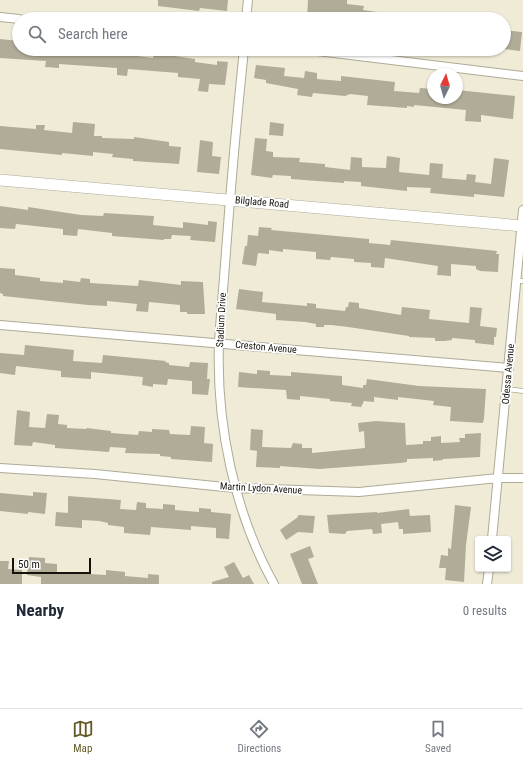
<!DOCTYPE html>
<style>
:root{--surface:#fff;--page:#f2f2f3;--text:#1f2937;--muted:#747a83;--line:#e0e1e3;--accent:#635824}
body{margin:0;font-family:"Roboto Condensed",sans-serif;background:var(--page);color:var(--text)}
.controls{position:absolute;right:12px;bottom:12px;display:grid;overflow:hidden;border-radius:4px;box-shadow:0 1px 3px #0004}
.controls button{width:36px;height:36px;display:grid;place-items:center;padding:0;border:0;border-bottom:1px solid var(--line);background:var(--surface);color:var(--text);font:20px sans-serif}
.compass{position:absolute;left:427px;top:68px;width:36px;height:36px;border-radius:50%;background:var(--surface);box-shadow:0 1px 3px #0004;rotate:5deg}
.scale{position:absolute;left:12px;bottom:10px;width:79px;box-sizing:border-box;padding-left:4px;border:2px solid #14120b;border-top:0;font-size:11px;line-height:14px;white-space:nowrap;color:#14120b;-webkit-text-stroke:3px #fff;paint-order:stroke}
.list{margin:0;padding:0;list-style:none}
h2{display:flex;justify-content:space-between;align-items:center;height:52px;margin:0;padding:0 16px;font-size:17px}
h2 small{font-size:13px;font-weight:400;color:var(--muted)}
.icon{flex:none;width:22px;height:22px;fill:none;stroke:currentColor;stroke-width:2;stroke-linecap:round;stroke-linejoin:round}
.map{position:relative;flex:none;width:523px;height:584px;overflow:hidden}
.search{position:absolute;background:var(--surface);box-shadow:0 1px 3px #0004;left:12px;right:12px;top:12px;height:44px;display:flex;align-items:center;gap:10px;box-sizing:border-box;padding:0 14px;border-radius:22px;color:var(--muted);font-size:15px}
.sheet{height:124px;background:var(--surface)}
nav{display:flex;justify-content:space-around;align-items:center;box-sizing:border-box;height:56px;border-top:1px solid var(--line);background:var(--surface);font-size:11px;color:var(--muted)}
nav a{display:grid;justify-items:center;gap:2px}
nav .on{color:var(--accent)}
.map>svg:first-child{display:block}
</style>
<div class="map">
<svg width="523" height="584" viewBox="0 0 523 584">
<rect width="100%" height="100%" fill="#f0ebd7"/>
<path fill="#b0ac98" d="M158,0H228L227,11L200,8L199,11L158,6Z
M308,0H347V4L364,6L363,10L391,14L390,19H307Z
M504,30L522,32L520,51L504,49Z
M0,39L19,41V49H61L99,54V50L129,53V55L153,58L154,53L195,59V62L217,65V61L228,62L225,85L209,84L208,92L198,91L200,79L178,77V73L128,69L127,76L117,75V68L59,64V68L45,67L46,61L0,58Z
M256,65L285,68L284,76L304,78L305,71L317,73V79L341,81V76L395,82L394,91L419,93L420,88L433,89V98H457V90L515,96L513,119L481,115V122L465,121L466,110L414,105V107L407,106V108L367,105L368,96L350,94L345,96L313,93L312,97L297,95L298,89L266,83V80L254,78Z
M73,122L95,124L94,136H102V138L134,139V137L169,142V146L181,147L179,164L133,161V159L112,157L113,154L93,152V156L62,153V155L0,149V126L36,129V125H45L44,130L72,133Z
M270,122L284,124L283,136L269,135Z
M255,138L267,139L266,151L273,152V157L300,158L299,162L325,164V167L350,170L351,157L362,158V167L386,168L387,156L400,158L399,172L429,175L430,163L443,164L442,178L466,180L467,174L476,175L475,182L491,184L494,158L509,160L504,197L474,194V197L430,193L431,188L407,187V191L361,186V182L344,181V183L291,179V176L273,175L272,178L251,175Z
M200,140L213,142L212,156L221,157L219,174L197,172Z
M0,206L28,210V207L81,215L103,216L104,213L154,216L153,225L183,228V222L208,225V221L217,222L215,242L190,240L191,236L172,235L171,239H164V240L112,236V233L78,229L77,236L63,235V229L16,224L15,229L0,228Z
M259,227L272,228L271,230L369,239V243L390,245L391,240L497,251L496,254H499L498,272L480,271L476,269V266L451,264V276L437,275L438,266L385,258L384,268L371,267V263L354,262V259L331,257L330,260L316,259V252L283,249V252L269,250V254L258,253L256,266L242,264L245,246H247L248,235L258,236Z
M0,268L15,269V275L40,278V281L63,283V280L80,282L81,278L90,279V283L138,286L139,280L181,285V281L203,282L205,314H187V312H180V305L149,302L148,312L136,311L137,304L107,301V306L88,305L3,296V294L0,293Z
M239,289L263,292L262,302L307,306V303L316,304V308L345,311L346,307H348L349,302L359,303V308L401,315L402,307L430,310L429,319L469,323L470,307L482,308L480,326L497,328L496,337H494V345L475,343V340L452,338V340L444,341H435V338L409,337V336L348,327L331,325H324V327H316V324L305,322L276,320V314L236,309Z
M25,345L74,350L73,361L102,363L103,355L166,361L165,362L169,363V365L189,367L190,362L208,363L207,379H210L208,395L192,394V381L168,379L167,385L153,384V387L142,385L143,377L91,372V379L61,377V371L16,366L15,375L0,373V353L24,355Z
M257,370L270,371V375L291,376V372L342,376V385L363,388V385H366L367,379L419,386L486,389L484,418L483,423L450,421L451,407L433,405L434,401L398,397V400L374,397V402L364,401L361,407L351,406L352,403L330,401V399L300,396V400L287,399L286,390L238,387L239,372L257,374Z
M17,410L30,412L29,427L45,428L47,414L59,415L58,424L67,425V428L86,429L87,428L111,431V433L138,435L139,431L152,432V429L169,430L170,434L190,435L191,426L205,427L204,443L213,444L212,462L171,459V457L160,456V454L125,453L126,448L110,447L109,452L55,448V445L33,442L32,446L14,445Z
M376,421L405,423L406,445L423,444V441H431V437L441,436V443L460,442L459,438H465V434L481,433L480,457L443,459V460L433,461V458L407,459V462L400,463L319,469L280,466V468L256,467L257,451L250,450L251,429L263,430L262,447L291,448L293,443L302,444V448H312V453L365,448L364,431L359,432L358,423Z
M33,492L47,493L45,514L28,512V514L0,511V493L33,496Z
M68,496L121,500L120,509L136,510L137,502L146,503V508L163,509V504L175,505V510L199,512V508L211,509V512L231,514L229,539L216,538V528L191,526V530L151,527L150,535L124,533V527L108,525V523L99,521L82,520V528L55,526L56,512L68,513Z
M455,505L471,507L466,545L464,582L445,580L446,568H439L441,555L448,556V548L451,549Z
M409,509L410,516L430,515L431,532L403,534V529H399L398,522L381,524L382,533L373,534L372,529L347,531L345,534L329,533L327,515L377,512V513Z
M298,515L315,516L313,533L298,532L286,540L280,530L298,517Z
M310,546L314,557L308,559L318,584H302L290,554Z
M29,557L45,558V563L57,564V572L106,575V570L125,572V576L148,578V574L159,575V584H41V577L27,575Z
M0,561H9L8,569L22,570V584H0Z
M234,562L243,578L249,575L254,584H212V582L229,577L224,567Z"/>
<g fill="none" stroke-linecap="round" stroke-linejoin="round">
<g stroke="#aeaa96" stroke-width="5.5">
<path id="service" d="M517,281H523
M507,389L523,391"/>
</g>
<g stroke="#aeaa96" stroke-width="10">
<path id="minor" d="M0,17L19,19
M246,19L248,0
M244,49C237,116 231,184 226,251C224,281 221,311 219,342C216,424 234,512 274,584
M301,49L523,76
M0,325L509,368
M0,468L95,474L235,488L359,492L498,478H523
M492,539L523,210
M487,584L489,569"/>
</g>
<g stroke="#aeaa96" stroke-width="12">
<path id="tertiary" d="M0,180L523,226"/>
</g>
<use href="#service" stroke="#fff" stroke-width="4"/>
<use href="#minor" stroke="#fff" stroke-width="8"/>
<use href="#tertiary" stroke="#fff" stroke-width="11"/>
</g>
<g text-anchor="middle" dominant-baseline="central" stroke-width="3.5" stroke-linejoin="round" paint-order="stroke">
<g font-size="10" fill="#14120b" stroke="#fff">
<text transform="translate(262 202) rotate(5)">Bilglade Road</text>
<text transform="translate(221 320) rotate(-87)">Stadium Drive</text>
<text transform="translate(266 347) rotate(5)">Creston Avenue</text>
<text transform="translate(508 374) rotate(-85)">Odessa Avenue</text>
<text transform="translate(261 488) rotate(3)">Martin Lydon Avenue</text>
</g>
</g>
</svg>
<div class="controls">
<button><svg class="icon" aria-label="layers" viewBox="0 0 24 24"><path d="M12 4l9 5-9 5-9-5zM3 14l9 5 9-5"/></svg></button>
</div>
<svg class="compass" viewBox="-18 -18 36 36"><path d="M0-13l5 13h-10z" fill="#e53935"/><path d="M0 13l5-13h-10z" fill="#747a83"/></svg>
<div class="scale">50 m</div>
<div class="search"><svg class="icon" aria-label="search" viewBox="0 0 24 24"><circle cx="10" cy="10" r="6"/><path d="M15 15l6 6"/></svg>Search here</div>
</div>
<section class="sheet">
<h2>Nearby<small>0 results</small></h2>
<ul class="list">
</ul>
</section>
<nav>
<a class="on"><svg class="icon" aria-label="map" viewBox="0 0 24 24"><path d="M3 6l6-2 6 2 6-2v14l-6 2-6-2-6 2zM9 4v14M15 6v14"/></svg>Map</a>
<a><svg class="icon" aria-label="directions" viewBox="0 0 24 24"><path d="M12 3l9 9-9 9-9-9zM9 14v-3h6M13 9l2 2-2 2"/></svg>Directions</a>
<a><svg class="icon" aria-label="saved" viewBox="0 0 24 24"><path d="M7 4h10v16l-5-4-5 4z"/></svg>Saved</a>
</nav>
